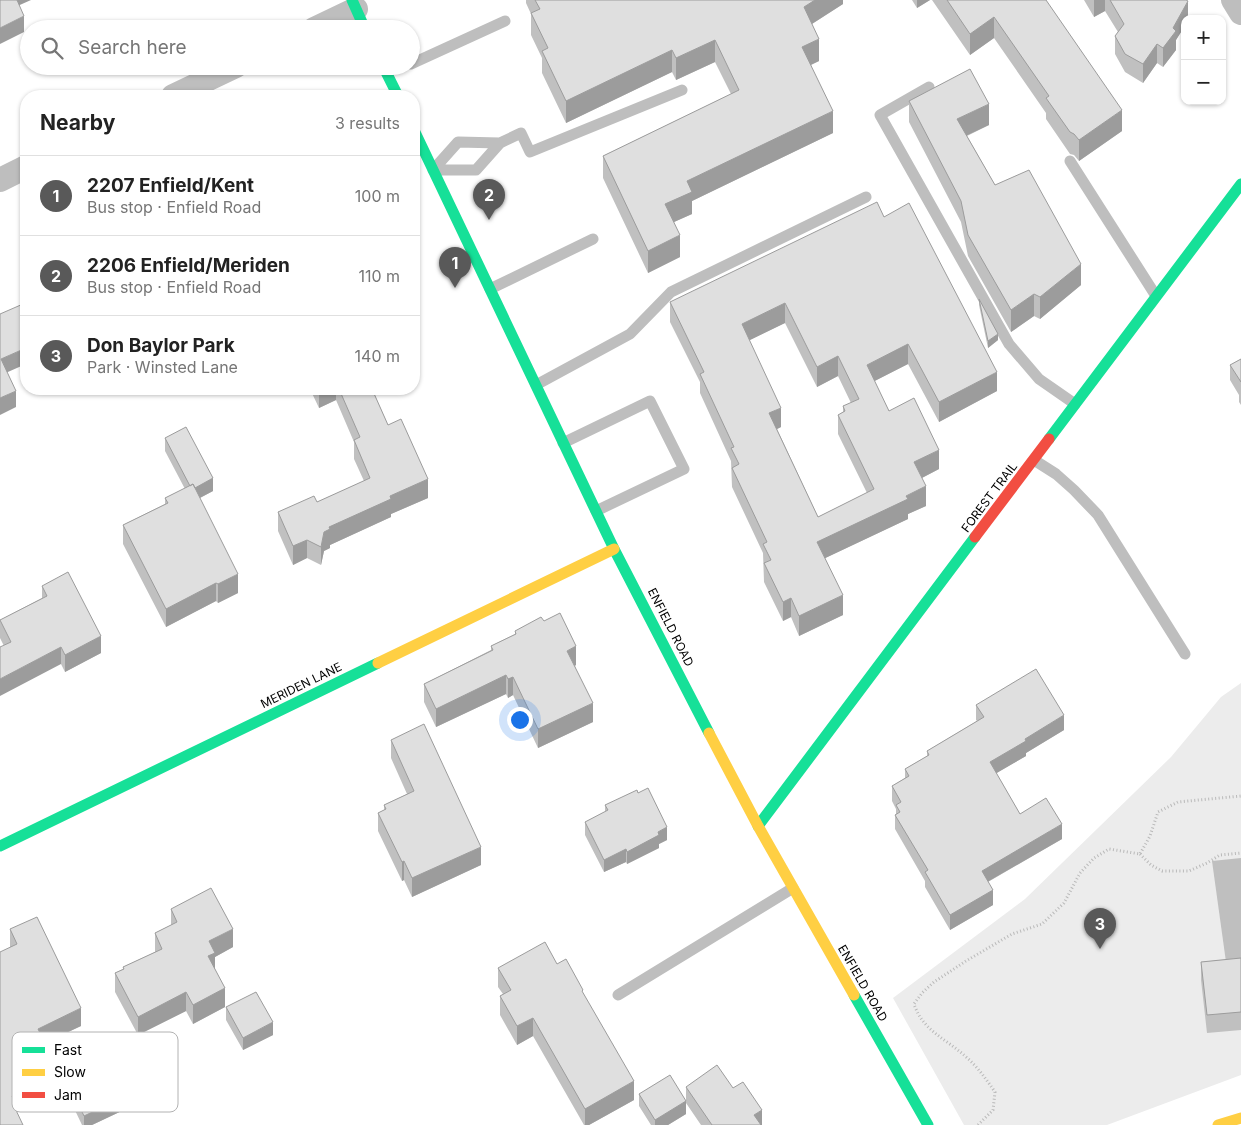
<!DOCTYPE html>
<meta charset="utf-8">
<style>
:root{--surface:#fff;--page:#f6f6f6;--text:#222;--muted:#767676;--line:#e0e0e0;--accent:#595959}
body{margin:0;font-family:Inter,sans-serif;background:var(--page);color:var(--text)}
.controls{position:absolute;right:15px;top:15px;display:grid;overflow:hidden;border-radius:10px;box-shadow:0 1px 4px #0004}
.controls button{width:45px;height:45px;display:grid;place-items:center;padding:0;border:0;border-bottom:1px solid var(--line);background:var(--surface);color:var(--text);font:25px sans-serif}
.you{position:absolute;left:519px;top:719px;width:18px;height:18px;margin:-12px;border:4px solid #fff;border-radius:50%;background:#1a73e8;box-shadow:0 0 0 8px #1a73e833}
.badge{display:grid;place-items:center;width:32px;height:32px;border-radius:50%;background:var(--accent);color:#fff;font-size:16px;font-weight:700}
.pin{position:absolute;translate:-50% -41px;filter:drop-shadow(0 1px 2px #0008)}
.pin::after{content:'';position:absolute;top:26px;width:18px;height:15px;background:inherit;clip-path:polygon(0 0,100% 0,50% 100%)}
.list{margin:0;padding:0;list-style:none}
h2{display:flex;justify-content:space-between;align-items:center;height:65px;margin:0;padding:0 20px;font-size:21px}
h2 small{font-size:16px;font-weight:400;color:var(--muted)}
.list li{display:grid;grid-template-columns:32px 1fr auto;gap:15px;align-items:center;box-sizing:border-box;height:80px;padding:0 20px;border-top:1px solid var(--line)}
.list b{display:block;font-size:19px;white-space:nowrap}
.list p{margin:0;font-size:16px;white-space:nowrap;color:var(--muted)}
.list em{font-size:16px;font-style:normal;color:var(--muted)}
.icon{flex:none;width:28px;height:28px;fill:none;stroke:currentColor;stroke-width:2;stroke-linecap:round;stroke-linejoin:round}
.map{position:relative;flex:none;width:1241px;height:1125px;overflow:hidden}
.search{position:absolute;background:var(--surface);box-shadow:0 1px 4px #0004;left:20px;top:20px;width:400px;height:55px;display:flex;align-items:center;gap:12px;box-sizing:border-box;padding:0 18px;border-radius:28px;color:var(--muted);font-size:19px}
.panel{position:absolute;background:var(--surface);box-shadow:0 1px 4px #0004;left:20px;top:90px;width:400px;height:305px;border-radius:20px}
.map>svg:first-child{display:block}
</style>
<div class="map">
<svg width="1241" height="1125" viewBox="0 0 1241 1125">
<rect width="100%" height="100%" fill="#fff"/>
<path fill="#ececec" d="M1241,683V1075L1107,1125H964L893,998L1025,899L1171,757L1221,697Z"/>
<path fill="#bfbfbf" d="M1241,858V961L1226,962L1212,861Z"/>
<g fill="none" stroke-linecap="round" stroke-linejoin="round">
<path stroke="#b9b9b9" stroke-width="3" stroke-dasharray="1 2.5" stroke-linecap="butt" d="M1140,854L1151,865L1162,871H1189L1207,863L1220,855L1241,853
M978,1125L993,1110L995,1092C986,1079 977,1066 965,1056C945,1038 923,1031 914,1004L922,993L934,982L966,961L1012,934L1042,924L1064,903L1080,873L1094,858L1109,849L1140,854L1150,836L1158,812L1178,802L1241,796"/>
<path stroke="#bebebe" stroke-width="11" d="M411,64L505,21
M929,87L880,115L1009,344L1039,379L1075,404
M458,142L500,143L476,170H433Z
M500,143L521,133L530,152L682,90
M1070,161L1156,296
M490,289L593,239
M536,385L630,334L671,292L866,197
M563,443L650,401L684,469L596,511
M1034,460L1056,474L1074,490L1098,515L1185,654
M618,995L793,888"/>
<path stroke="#bebebe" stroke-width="24" d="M1233,0L1241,13
M314,29L356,9
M173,96L236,66
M0,180L26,167"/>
<path stroke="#16e098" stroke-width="11" d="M352,0L365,29
M383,66L398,96
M414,130L614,549L709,733
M1049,439L1241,184
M758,826L975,537
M0,846L378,663
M854,995L928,1125"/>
<path stroke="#ffcf43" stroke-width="11" d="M378,663L614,549
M709,733L758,826L854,995
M1218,1125L1241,1118"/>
<path stroke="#f24e42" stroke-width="11" d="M975,537L1049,439"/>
</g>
<path fill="#c0c0c0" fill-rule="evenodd" d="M526,0H843V4L812,24L819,61L811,65L833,133L692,201V214L674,222L680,257L648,273L603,178V156L731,94L715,62L676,80L672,72L566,123L542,73V58L531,35V14L526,3Z
M912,0H930L917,8Z
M932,0H1046L1122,131L1079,161L1074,155L1070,154L1046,119V113L994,38L970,55Z
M1084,0H1186L1188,19L1176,40V50L1163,67L1157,63L1143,83L1125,72L1115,54V36L1118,32L1105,11L1094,17Z
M909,101L989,125L967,136L995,185L1081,285L1040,319L1034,316L1011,332L968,256L961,222L909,122Z
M884,217L997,391L939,422L908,364L874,381L889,411L939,469L922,478L926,506L908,514V519L825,558L843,615L799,636L791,617L783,621L764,582L763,553L732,487L731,461L700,393V382L670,322V302ZM785,323L817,387L838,376L851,403L843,406V412L838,415V434L867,493L818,517L777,429L781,427L749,340Z
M979,299L998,340L988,348L979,305Z
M1241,359V405L1239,402V395L1230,380V365Z
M310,389H372L388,425L428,498L391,514V517L330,545V548L324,551L321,565L307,558L293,565L278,531V512L317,502L364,481L354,459V442L336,400L319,408Z
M165,438L213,491L200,498L238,593L218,603L216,601L166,627L123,544V525L165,504V498L185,489L165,451Z
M42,586L101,653L65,672L61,664L4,646L0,638V620L42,598Z
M544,621L576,665L575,666L593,722L538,748L513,695L508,698L506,694L436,727L424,702V684L491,650V646L515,634V631Z
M976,705L1064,730L1026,753V756L996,773L1020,814L1062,839L988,882L993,905L950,930L925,887V881L895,829V815L896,814V809L892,801V786L905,778V769L927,756V751L977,721L976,720Z
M391,740L481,865L412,897L404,880L402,881L378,831V813L384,810V805L407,794L391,758Z
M638,793L667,840L659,844V848L627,864L626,862L604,872L585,835V822L605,812V805Z
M171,909L233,947L215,957V969L225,1007L193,1024L186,1011L138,1035L115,992V973L123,969V967L155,952V933L171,925Z
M10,929L81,1026L45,1043L60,1091L16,1112L0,1125L10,947Z
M1241,958V1030L1207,1033L1201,980V962Z
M557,964L583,993L634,1100L589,1125H584L533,1036L517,1045L500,1015V996L503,994L498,987V968Z
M226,1007L273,1035L243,1050L226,1020Z
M686,1087L733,1088L762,1125H701L686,1103V1114L668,1125H651L639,1106V1094L686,1101Z
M72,1091L128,1108L92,1125H82L72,1104Z"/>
<path fill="#9c9c9c" d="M13,0H31L13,8Z
M815,0H843V4L804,29V7Z
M917,0H930L917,8Z
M1094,0H1105V11L1094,17Z
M1188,1V19H1185V26L1176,40V50L1163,67V48L1173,28Z
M24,16V32L0,44V28Z
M994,17V38L970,55V34Z
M819,39V61L802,69V47Z
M715,40V62L676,80V58Z
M1157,44V63L1143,83V64Z
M672,50V72L566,123V101Z
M989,104V125L957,140V119Z
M1122,110V131L1079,161V140Z
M833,111V133L692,201V214L665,226V204L687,181Z
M680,235V257L648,273V251Z
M1081,264V285L1040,319V297Z
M1034,294V316L1011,332V310Z
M785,303V323L742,344V324Z
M998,334V340L988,348V341Z
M908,344V364L867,385V365Z
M26,348V364L1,375V359Z
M838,356V376L817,387V367Z
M997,372V391L939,422V402Z
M320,389H336V400L319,408V390Z
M16,391V407L0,415V398Z
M781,408V427L769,433V413Z
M939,450V469L914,482V462Z
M213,478V491L192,502V489Z
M428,479V498L391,514V517L330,545V548L324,551L321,565V547L324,532L329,527L390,496Z
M926,486V506L908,514V519L817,562V542Z
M307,540V558L293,565V546Z
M238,574V593L218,603V584Z
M216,583V601L166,627V609Z
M843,595V615L799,636V616Z
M791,598V617L783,621V602Z
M101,636V653L65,672V655Z
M576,646V665L567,669V651Z
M61,647V664L0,696V679Z
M506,675V694L436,727V709Z
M513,677V695L508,698V679Z
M593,703V722L538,748V729Z
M1064,715V730L1026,753V756L990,777V762L1025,739Z
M1062,824V839L982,885V871Z
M667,827V840L659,844V848L627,864V852L658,832Z
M481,847V865L412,897V878Z
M626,849V862L604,872V860Z
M404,861V880L402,881V862Z
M993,890V905L950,930V915Z
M233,929V947L215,957V972L208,956L209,941Z
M225,988V1007L193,1024V1005Z
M186,992V1011L138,1035V1017Z
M81,1008V1026L38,1046V1029Z
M533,1018V1036L517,1045V1026Z
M273,1022V1035L243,1050V1038Z
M60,1073V1091L14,1113L12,1096Z
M634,1081V1100L589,1125H585V1109Z
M128,1095V1108L92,1125H84V1116Z
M686,1101V1114L668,1125H655V1120Z
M762,1110V1125H754V1115Z"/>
<path fill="#dfdfdf" stroke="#9c9c9c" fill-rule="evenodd" d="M0,0H17L24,16L0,28Z
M535,0H815L804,7L819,39L802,47L833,111L687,181L692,192L665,204L680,235L648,251L603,156L739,90L715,40L676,58L672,50L566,101L542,51L548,48L531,13L540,9Z
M947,0H1046L1122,110L1079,140L1074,134L1070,132L1046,98L1049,96L994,17L970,34Z
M1110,0H1186L1188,1L1173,28L1176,31L1163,48L1157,44L1143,64L1125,54L1115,36L1124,24Z
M970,69L989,104L957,119L995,185L1029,170L1081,264L1040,297L1034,294L1011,310L968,235L961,201L909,101Z
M877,202L884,217L909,203L997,372L939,402L908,344L867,365L889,411L914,398L939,450L914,462L926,486L906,496L908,499L817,542L843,595L799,616L791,598L783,602L764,563L771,560L763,544L767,542L732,468L739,464L731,448L734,447L700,374L704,372L670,302ZM785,303L817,367L838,356L859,399L843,406L845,411L838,415L874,489L818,517L769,413L781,408L742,324Z
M979,299L998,334L988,341Z
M23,304L26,310V348L1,359L16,391L0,398V314Z
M1241,359V382L1230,365Z
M339,389H372L388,425L401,419L428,479L390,496L391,499L329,527L330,529L324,532L321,547L307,540L293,546L278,512L314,496L317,502L370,478L354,440L360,437Z
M186,427L213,478L195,488L193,484L190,486L165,438Z
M193,484L238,574L218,584L216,583L166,609L123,525L168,503L165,498Z
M68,572L101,636L65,655L61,647L0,679V647L11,642L0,620L47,596L42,586Z
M560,613L576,646L567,651L593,703L538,729L513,677L508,679L506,675L436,709L424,684L493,650L491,646L516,634L515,631L541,617L544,621Z
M1036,669L1064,715L1025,739L1026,741L990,762L1020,814L1046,798L1062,824L982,871L993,890L950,915L925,872L928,870L895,815L900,812L896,805L901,802L892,786L909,776L905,769L929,755L927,751L984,717L976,705Z
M424,724L481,847L412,878L404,861L402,862L378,813L386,809L384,805L414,791L391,740Z
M648,788L667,827L658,832L659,835L627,852L626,849L604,860L585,822L608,810L605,805L637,790L638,793Z
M211,888L233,929L209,941L215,953L208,956L225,988L193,1005L186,992L138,1017L115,973L124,969L123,967L162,949L155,933L177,922L171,909Z
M37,917L81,1008L38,1029L60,1073L12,1096L16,1105L14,1106L23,1125H0V952L17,944L10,929Z
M545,942L557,964L566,959L583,990L582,991L634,1081L585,1109L533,1018L517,1026L500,996L511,990L498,968Z
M1241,958V1012L1207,1015L1201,962Z
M256,992L273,1022L243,1038L226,1007Z
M717,1065L733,1088L743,1082L762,1110L754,1115L761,1125H712L686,1087Z
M117,1070L128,1095L84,1116L72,1091Z
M670,1075L686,1101L655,1120L639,1094Z"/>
<g text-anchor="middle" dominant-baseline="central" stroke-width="4" stroke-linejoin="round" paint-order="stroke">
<g font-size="12" fill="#000" stroke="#fff">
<text transform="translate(989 497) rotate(-53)">FOREST TRAIL</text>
<text transform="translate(671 627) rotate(63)">ENFIELD ROAD</text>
<text transform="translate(301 685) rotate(-26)">MERIDEN LANE</text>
<text transform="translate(863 983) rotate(60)">ENFIELD ROAD</text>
</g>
</g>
<rect x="12" y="1032" width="166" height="80" rx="8" fill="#fff" stroke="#b2b2b2" stroke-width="1"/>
<rect x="22" y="1047" width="23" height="6" fill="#16e098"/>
<rect x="22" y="1069" width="23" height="7" fill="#ffcf43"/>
<rect x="22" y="1092" width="23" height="6" fill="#f24e42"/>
<g font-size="14" fill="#000">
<text x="54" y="1055">Fast</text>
<text x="54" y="1077">Slow</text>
<text x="54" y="1100">Jam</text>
</g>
</svg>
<div class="controls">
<button>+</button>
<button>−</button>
</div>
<div class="you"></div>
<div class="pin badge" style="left:455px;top:288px">1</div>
<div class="pin badge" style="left:489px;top:220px">2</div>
<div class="pin badge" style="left:1100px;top:949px">3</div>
<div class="search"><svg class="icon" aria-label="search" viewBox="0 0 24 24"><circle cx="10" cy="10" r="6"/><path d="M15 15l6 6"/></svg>Search here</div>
<section class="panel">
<h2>Nearby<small>3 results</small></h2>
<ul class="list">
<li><span class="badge">1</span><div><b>2207 Enfield/Kent</b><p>Bus stop · Enfield Road</p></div><em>100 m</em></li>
<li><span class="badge">2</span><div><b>2206 Enfield/Meriden</b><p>Bus stop · Enfield Road</p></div><em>110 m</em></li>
<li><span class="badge">3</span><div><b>Don Baylor Park</b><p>Park · Winsted Lane</p></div><em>140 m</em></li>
</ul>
</section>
</div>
